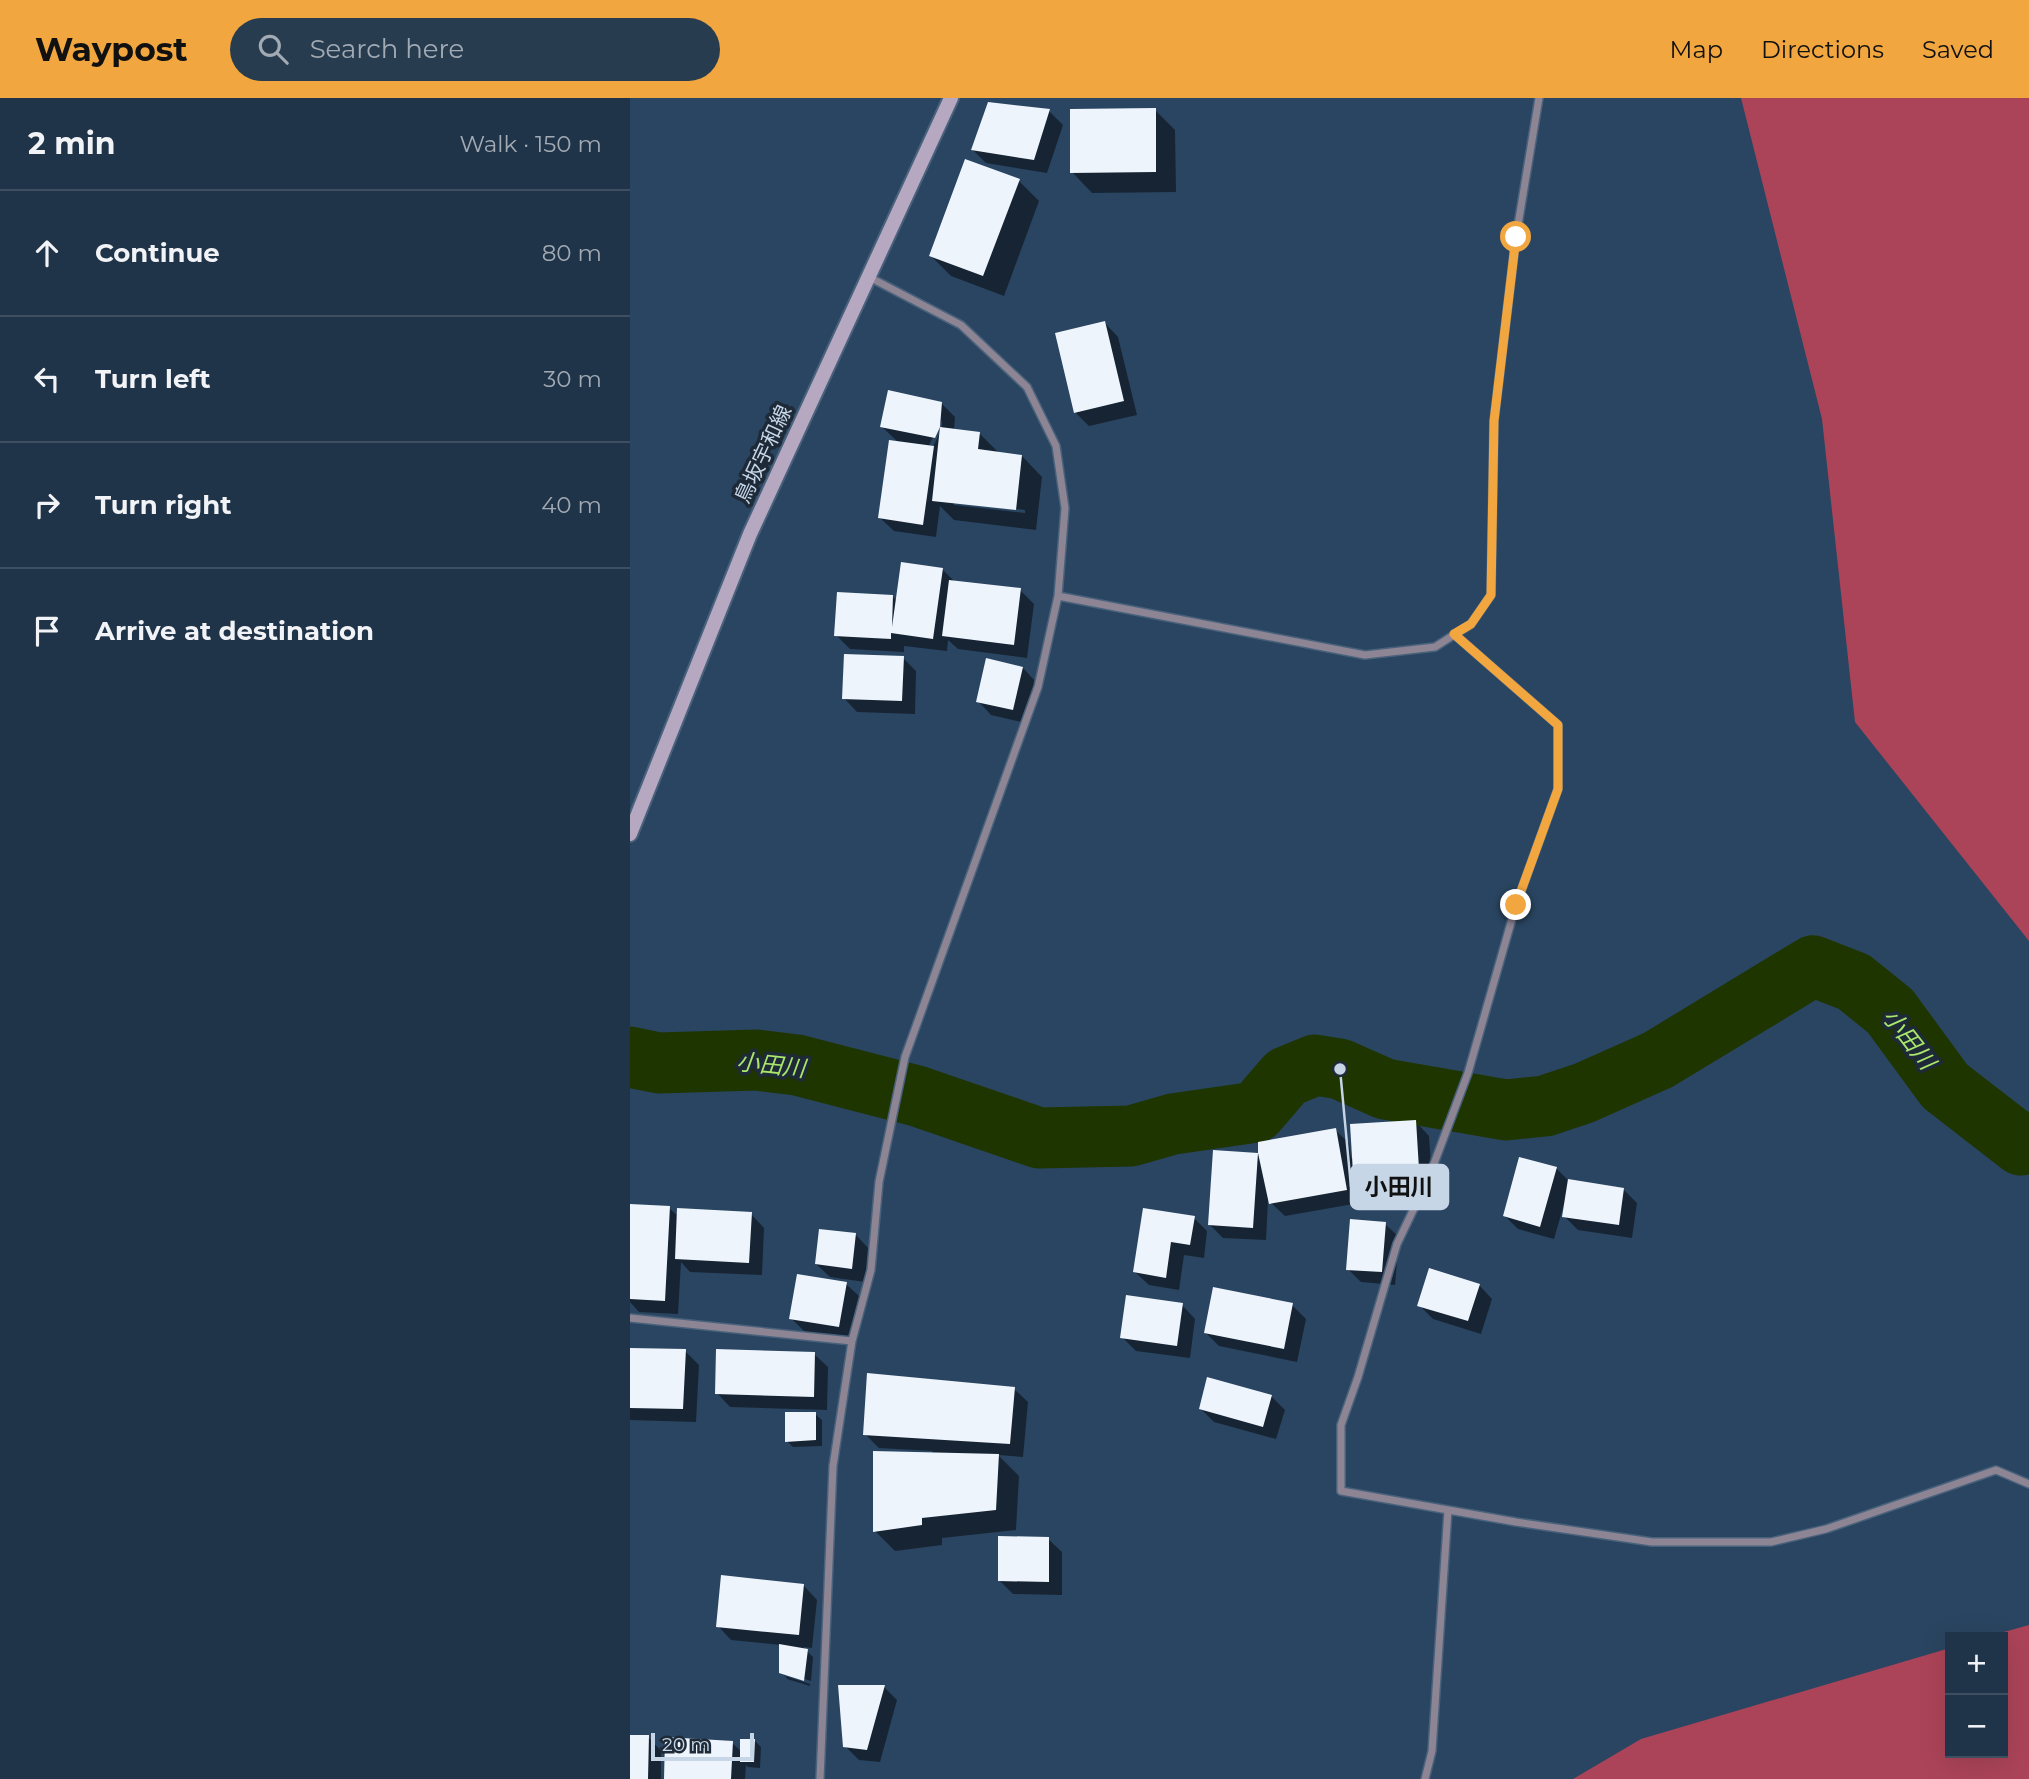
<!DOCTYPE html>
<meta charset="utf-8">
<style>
:root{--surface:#203449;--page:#283c50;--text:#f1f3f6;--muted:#a2aab4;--line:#3d4f61;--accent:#f1a63f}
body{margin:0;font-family:Montserrat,"Noto Sans JP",sans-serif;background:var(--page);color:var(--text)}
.controls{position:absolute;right:21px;bottom:21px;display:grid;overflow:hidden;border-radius:0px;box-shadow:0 7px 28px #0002}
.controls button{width:63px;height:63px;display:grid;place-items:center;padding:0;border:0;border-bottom:2px solid var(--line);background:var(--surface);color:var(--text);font:35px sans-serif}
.scale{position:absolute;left:21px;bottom:18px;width:103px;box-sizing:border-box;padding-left:7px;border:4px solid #c6d6e7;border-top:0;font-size:19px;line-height:24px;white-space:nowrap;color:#c6d6e7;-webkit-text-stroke:5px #1e2a37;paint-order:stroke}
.stop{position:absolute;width:21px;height:21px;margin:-16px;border:5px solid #f1a63f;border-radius:50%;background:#fff}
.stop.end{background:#f1a63f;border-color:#fff;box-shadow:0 2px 7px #0008}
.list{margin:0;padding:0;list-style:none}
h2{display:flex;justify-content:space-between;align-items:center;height:91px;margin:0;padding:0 28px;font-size:30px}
h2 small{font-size:23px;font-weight:400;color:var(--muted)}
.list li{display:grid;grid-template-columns:46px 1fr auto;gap:21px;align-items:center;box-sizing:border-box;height:126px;padding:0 28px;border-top:2px solid var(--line)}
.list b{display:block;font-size:26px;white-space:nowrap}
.list em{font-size:23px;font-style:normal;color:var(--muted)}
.icon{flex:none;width:38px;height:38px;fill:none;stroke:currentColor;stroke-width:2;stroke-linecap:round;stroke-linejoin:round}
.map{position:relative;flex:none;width:1399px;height:1681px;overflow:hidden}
header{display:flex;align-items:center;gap:42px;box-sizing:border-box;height:98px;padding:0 35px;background:var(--accent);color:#111}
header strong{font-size:33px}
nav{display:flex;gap:38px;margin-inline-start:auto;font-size:24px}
.search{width:490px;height:63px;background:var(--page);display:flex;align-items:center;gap:18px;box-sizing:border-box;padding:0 24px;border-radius:38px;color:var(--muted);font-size:26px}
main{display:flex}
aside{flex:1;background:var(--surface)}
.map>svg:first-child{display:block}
</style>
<header>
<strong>Waypost</strong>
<div class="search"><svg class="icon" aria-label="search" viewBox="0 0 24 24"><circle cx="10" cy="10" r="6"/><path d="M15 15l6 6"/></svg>Search here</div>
<nav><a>Map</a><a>Directions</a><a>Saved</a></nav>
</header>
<main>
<aside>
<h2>2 min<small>Walk · 150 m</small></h2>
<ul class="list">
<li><svg class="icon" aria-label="ahead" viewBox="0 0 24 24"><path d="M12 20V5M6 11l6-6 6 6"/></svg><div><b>Continue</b></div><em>80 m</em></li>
<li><svg class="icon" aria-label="left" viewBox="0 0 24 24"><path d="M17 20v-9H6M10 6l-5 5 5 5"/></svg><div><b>Turn left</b></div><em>30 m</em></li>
<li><svg class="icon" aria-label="right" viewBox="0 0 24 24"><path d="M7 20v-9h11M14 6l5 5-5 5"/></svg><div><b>Turn right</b></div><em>40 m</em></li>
<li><svg class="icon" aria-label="arrive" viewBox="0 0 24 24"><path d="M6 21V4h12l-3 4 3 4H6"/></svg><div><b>Arrive at destination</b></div></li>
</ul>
</aside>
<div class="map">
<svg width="1399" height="1681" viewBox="0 0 1399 1681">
<rect width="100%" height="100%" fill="#2a4561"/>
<path fill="#ac4459" d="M1111,0H1399V843L1225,624L1192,321Z
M1399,1527V1681H943L1011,1641L1320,1550V1655H1373V1539H1356Z"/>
<path fill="#0007" fill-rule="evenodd" d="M525,12L545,32L546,94L462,95L442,74Z
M419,13L433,27L417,75L356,65L343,52Z
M389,83L409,103L374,198L321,178L301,158Z
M475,225L488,239L507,317L459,328L445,314Z
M311,305L325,319L324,332L349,335L370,356L392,358L412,379L406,432L324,422L310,408L306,439L264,433L250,420L269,345L252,329ZM312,322V330L303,349L299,347ZM324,403L395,412V415L324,407Z
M313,472L325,484L390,492L404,506L397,560L328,551L318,542L317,553L274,548V554L220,551L206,537L263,499L267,503Z
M273,560L286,573L285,616L227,614L214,600Z
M393,570L406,584L396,625L361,617L348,603Z
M786,1024L799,1038L802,1084L738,1087L724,1073L729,1105L655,1118L638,1102L636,1142L593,1140L579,1126L585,1054L629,1056L705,1032L719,1045L721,1060H724Z
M926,1070L939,1083L994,1092L1007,1105L1002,1140L948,1132L934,1118L936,1106H934L924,1141L888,1131L875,1118Z
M39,1110L49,1119L121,1116L134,1130L132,1177L60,1174L51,1164L48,1216L9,1214L0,1204V1131Z
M564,1120L577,1133L574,1160L554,1157L549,1192L519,1187L505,1174Z
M755,1126L769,1139L765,1187L731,1184L718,1171Z
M226,1137L239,1151L235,1184L200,1179L186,1166Z
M216,1186L230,1199L222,1242L175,1234L161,1220Z
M849,1187L862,1201L851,1236L803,1221L789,1207Z
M552,1207L565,1221L560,1260L506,1253L492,1239Z
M662,1207L676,1221L667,1264L589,1248L576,1235Z
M0,1252L55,1253L69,1267L66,1324L0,1322Z
M184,1256L198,1269L197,1312L100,1309L87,1295Z
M384,1291L398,1304L393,1359L368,1357L389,1378L386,1432L312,1440V1447L265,1453L245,1433L303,1353L249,1350L235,1336Z
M641,1298L655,1312L646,1341L584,1324L570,1310Z
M185,1316L192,1322V1348L163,1349L157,1343Z
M418,1441L432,1454V1497L383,1496L370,1483Z
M174,1488L187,1502L182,1550L173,1549L183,1559L181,1583L155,1575V1578L151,1574V1547L101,1542L88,1528Z
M155,1578L180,1586V1588L157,1581Z
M254,1589L267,1602L250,1664L229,1662L215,1648Z
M0,1639H18L31,1653V1681H0Z
M125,1643L131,1649L130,1670L118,1669L116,1667L115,1681H35L102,1645L112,1654Z"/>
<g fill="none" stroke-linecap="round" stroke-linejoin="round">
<path stroke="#1e3500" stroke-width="61" d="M0,959L29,965L126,962L167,967L287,998L409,1040L501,1038L543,1026L626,1014L656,979L685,967L710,971L755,991L876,1012L915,1008L954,995L1028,962L1183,868L1224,884L1260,913L1315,988L1391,1047L1399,1044"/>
</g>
<path fill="#eef4fb" d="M358,4L420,11L404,62L341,52Z
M526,10V74L440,75V11Z
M335,61L390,81L353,178L299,158Z
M475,223L494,303L444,315L425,235Z
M258,292L312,304L310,329L350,334L348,351L392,357L386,412L302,403L310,329L305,340L250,329Z
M259,342L304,348L293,427L248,420Z
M271,464L313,470L303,541L261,535V541L204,538L207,494L263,497L262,529Z
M319,482L391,490L384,547L312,538Z
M214,556L274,558L272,603L212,601Z
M356,560L393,569L383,612L346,604Z
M786,1022L789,1071L723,1075L720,1026Z
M706,1030L717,1092L639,1106L628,1055V1044Z
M583,1052L628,1055L623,1130L578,1127Z
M889,1059L927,1069L910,1129L873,1118Z
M938,1081L994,1090L989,1127L932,1119Z
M0,1106L40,1108L35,1203L0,1201Z
M47,1110L122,1114L119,1165L45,1161Z
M513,1110L565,1118L560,1147L541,1144L536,1180L503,1174Z
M720,1121L756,1124L752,1174L716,1172Z
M189,1131L226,1135L222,1171L185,1166Z
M799,1170L850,1186L838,1223L787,1208Z
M167,1176L217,1184L209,1229L159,1221Z
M583,1189L663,1205L654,1251L574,1235Z
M496,1197L553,1205L547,1248L490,1240Z
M0,1250L56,1251L53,1311L0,1310Z
M86,1251L185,1254L184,1299L85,1296Z
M237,1275L385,1289L380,1346L233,1337Z
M577,1279L642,1297L633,1329L569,1311Z
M155,1314H186V1342L155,1344Z
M243,1353L369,1356L366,1412L292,1420V1427L243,1434Z
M368,1438L419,1439V1484L368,1483Z
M91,1477L174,1486L169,1537L86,1529Z
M149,1546L178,1551L174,1583L149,1575Z
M208,1587H255L237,1652L213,1649Z
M0,1637H19L18,1681H0Z
M35,1639L103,1643L101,1681H34Z
M110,1641H125L124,1664H110Z"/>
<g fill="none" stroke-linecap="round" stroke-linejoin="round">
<g stroke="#49627c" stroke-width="10">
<path id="minor" d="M428,498L735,557L805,549L841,526L861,497L864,323L886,139L909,0
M824,536L928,627V691L886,807L838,975L799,1079L767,1146L728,1279L711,1327V1393L886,1424L1022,1444H1141L1196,1431L1366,1372L1399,1386
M0,1220L222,1243
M190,1681L203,1368L222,1243L241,1172L249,1084L275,959L408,589L428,498L435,410L426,348L397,289L331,227L239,179
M795,1681L802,1653L818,1412"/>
</g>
<g stroke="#49627c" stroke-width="18">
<path id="secondary" d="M0,736L120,436L321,0"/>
</g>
<use href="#minor" stroke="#8d8494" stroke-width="7"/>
<use href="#secondary" stroke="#b7a8c2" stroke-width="14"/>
</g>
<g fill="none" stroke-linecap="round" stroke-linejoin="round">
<path stroke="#f1a63f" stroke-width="9" d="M886,139L864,323L861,497L841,526L824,536L928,627V691L886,807"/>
</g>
<g text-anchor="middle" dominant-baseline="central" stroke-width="7" stroke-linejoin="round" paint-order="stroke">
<g font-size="21" fill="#c6d6e7" stroke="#1e2a37">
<text transform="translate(133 356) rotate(-65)">鳥坂宇和線</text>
</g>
<g font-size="23" font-style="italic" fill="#aae76b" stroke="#1e2a37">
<text transform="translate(1279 941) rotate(52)">小田川</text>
<text transform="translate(141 967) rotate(6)">小田川</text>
</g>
</g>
<path fill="none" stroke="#c6d6e7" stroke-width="2.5" d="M710 971L721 1089"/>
<circle fill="#c6d6e7" stroke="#1e2a37" stroke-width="2.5" cx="710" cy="971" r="7"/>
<rect fill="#c6d6e7" stroke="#c6d6e7" stroke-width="2.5" x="721" y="1067" width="97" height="44" rx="7"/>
<g font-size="23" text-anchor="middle" font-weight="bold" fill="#111">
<text x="769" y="1097">小田川</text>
</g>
</svg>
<div class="controls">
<button>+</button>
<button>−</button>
</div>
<div class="scale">20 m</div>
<div class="stop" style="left:886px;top:139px"></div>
<div class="stop end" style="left:886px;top:807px"></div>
</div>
</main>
